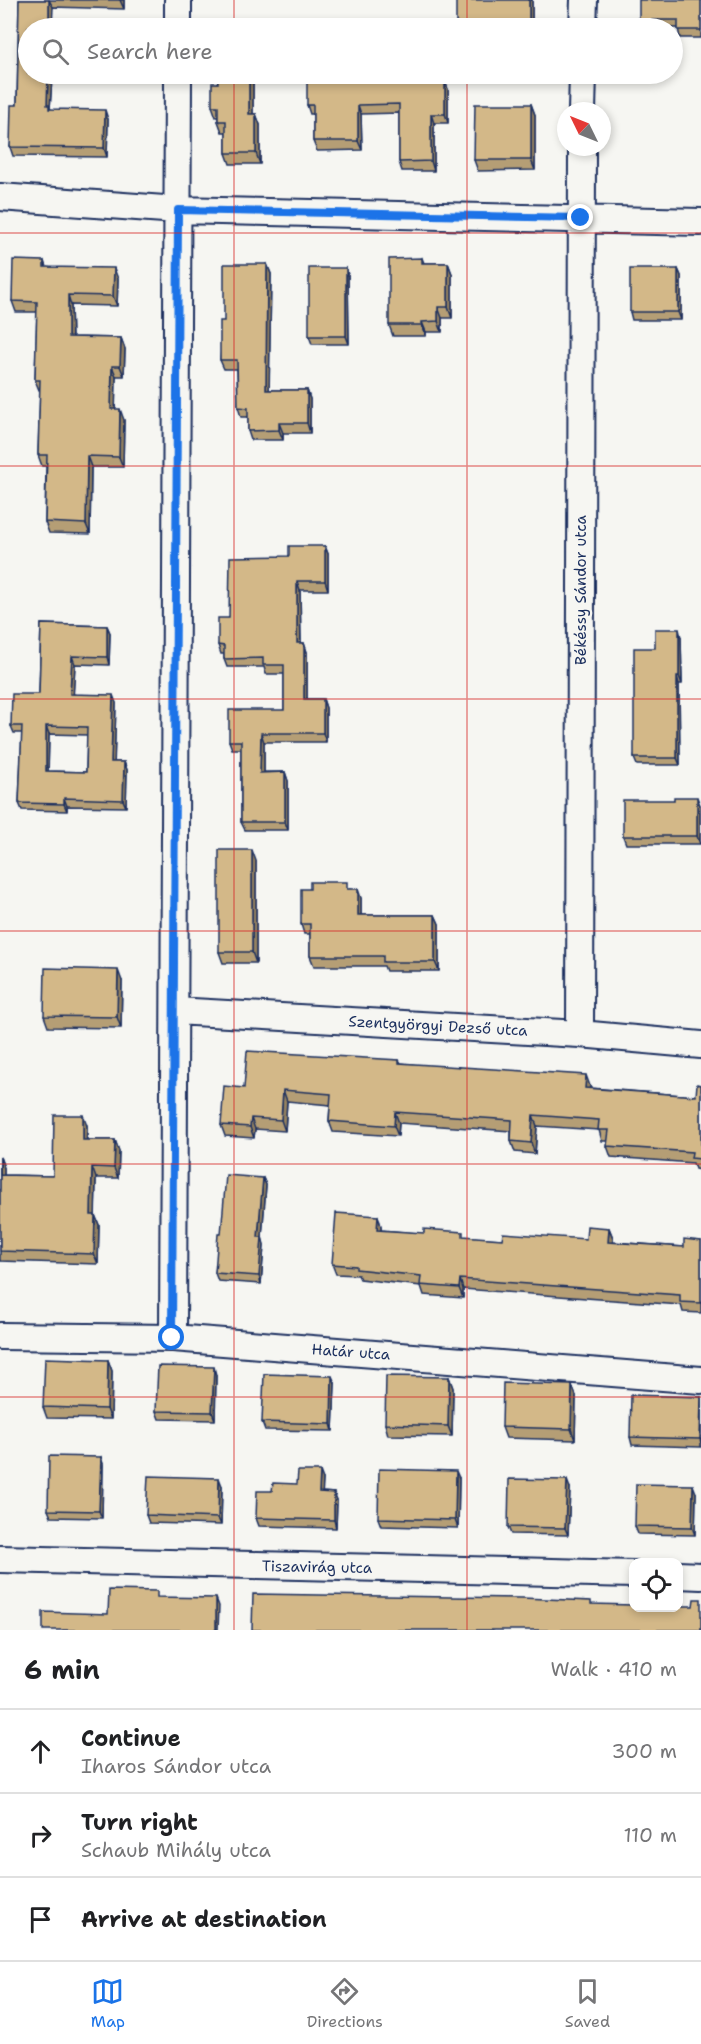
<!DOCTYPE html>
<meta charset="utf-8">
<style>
:root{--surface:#fff;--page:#f2f2f2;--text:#202124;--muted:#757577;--line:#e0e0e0;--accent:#1a73e8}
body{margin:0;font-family:"Shantell Sans",sans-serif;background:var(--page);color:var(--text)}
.controls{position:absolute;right:18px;bottom:18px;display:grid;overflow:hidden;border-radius:12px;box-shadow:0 3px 9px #0003}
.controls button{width:54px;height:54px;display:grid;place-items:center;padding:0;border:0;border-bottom:2px solid var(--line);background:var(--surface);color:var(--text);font:30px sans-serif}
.compass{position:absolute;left:557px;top:102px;width:54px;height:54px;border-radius:50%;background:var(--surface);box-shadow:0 3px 9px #0003;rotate:313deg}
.stop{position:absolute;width:18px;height:18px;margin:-14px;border:4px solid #1a73e8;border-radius:50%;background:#fff}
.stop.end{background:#1a73e8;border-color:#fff;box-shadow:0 2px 6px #0008}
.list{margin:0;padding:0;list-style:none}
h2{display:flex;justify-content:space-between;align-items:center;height:78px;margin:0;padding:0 24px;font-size:26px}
h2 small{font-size:20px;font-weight:400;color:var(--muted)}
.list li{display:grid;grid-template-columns:39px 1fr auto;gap:18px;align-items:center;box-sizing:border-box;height:84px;padding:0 24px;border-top:2px solid var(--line)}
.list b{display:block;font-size:22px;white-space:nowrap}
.list p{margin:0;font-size:20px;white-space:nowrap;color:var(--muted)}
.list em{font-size:20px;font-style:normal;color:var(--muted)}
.icon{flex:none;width:33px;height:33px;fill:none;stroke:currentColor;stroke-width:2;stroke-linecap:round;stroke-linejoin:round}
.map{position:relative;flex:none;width:701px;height:1630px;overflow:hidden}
.search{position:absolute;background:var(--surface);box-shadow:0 3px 9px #0003;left:18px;right:18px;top:18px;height:66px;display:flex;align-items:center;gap:15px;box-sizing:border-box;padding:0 21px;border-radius:33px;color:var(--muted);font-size:22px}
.sheet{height:330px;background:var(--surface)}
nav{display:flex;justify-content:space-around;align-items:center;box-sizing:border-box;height:84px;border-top:2px solid var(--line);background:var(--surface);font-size:16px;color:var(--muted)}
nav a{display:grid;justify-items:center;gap:3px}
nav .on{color:var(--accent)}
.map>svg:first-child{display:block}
</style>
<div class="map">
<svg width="701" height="1630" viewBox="0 0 701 1630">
<rect width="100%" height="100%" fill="#f6f6f2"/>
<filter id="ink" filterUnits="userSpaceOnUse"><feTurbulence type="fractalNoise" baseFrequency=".0167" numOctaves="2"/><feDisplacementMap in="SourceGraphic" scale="12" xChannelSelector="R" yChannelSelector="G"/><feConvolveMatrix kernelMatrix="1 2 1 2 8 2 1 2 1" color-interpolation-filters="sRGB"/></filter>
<g filter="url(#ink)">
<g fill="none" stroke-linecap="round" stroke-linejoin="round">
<g stroke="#1b2f5e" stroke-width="30">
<path id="minor" d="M178,28V0
M583,28L584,0
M582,111L583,74
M0,197L178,210L701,222
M175,1011L580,1034L701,1045
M580,1034L582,147
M0,1336L173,1338L701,1380
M173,1338L178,74
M0,1559L634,1574
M678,1575L701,1576"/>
</g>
<use href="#minor" stroke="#f6f6f2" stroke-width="26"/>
</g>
<path fill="#b59e75" stroke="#1b2f5e" stroke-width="1.5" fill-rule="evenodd" d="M19,0H124V9L53,7L28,74H123V78L52,77L50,109L108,119L107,157L13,156L10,147L17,105Z
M532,0V28H458L456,23Z
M701,0V38H680L678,28H641L639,20Z
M217,74H253V114H256L260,125V164H230L226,153V132H222L218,121V117H216L212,106L218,83Z
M448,89V123H434V171H402L399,162V113L361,114L362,150L317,151L313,141V114H310L307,105Z
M531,104L535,115V170L478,171L474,160Z
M422,258L424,263H448L452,274V318H442V332H426V336H393L389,325Z
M44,261L46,267L118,279L117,306L71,305L72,337L121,338L125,349L124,376H116L115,409L124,420L123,467H91L90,534L49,533L45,522L46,466H42L38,455L40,390H39L35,380L37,312H16L12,301Z
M267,264L271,274L269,390H307L310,399V433H283V440H251L248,431V417H241L238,407L237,369H224L220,360L224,321Z
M346,268L348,275L349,344H312L309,336Z
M678,269L681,276V320H632L630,312Z
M325,546L328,554V590H300L301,643H304L307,652V699H323L326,708V742H264V772H285L288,781V830H245L241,822V749H232L229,741L284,710V674H266L264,667H227L224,659V654H221L218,645L229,618L289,556Z
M41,624L107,626L110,633L109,665L75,664L73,694L116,703L114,762H124L127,770L126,807L67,806V811L22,810L19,803L22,733H14L11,726L39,694ZM49,734L87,735L86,772L48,771Z
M681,637L682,684H679L680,765H637L634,758L655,648Z
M674,800L700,805V844H626L623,836Z
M256,861V963H223L219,952Z
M350,889L361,898V915H435L439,924V971H386L384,966H314L310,956V934H304L301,924Z
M122,981L121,1028L48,1027L44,1016Z
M399,1060L401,1063L590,1086V1088L696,1096L701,1085V1170L695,1169L693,1163L611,1157L607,1146L608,1141H602L599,1130L537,1126L535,1154L515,1152L511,1141V1131L399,1123L398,1136L333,1132L329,1121L330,1105L287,1101L285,1131L255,1129L254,1138L225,1136L221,1125L244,1088Z
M87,1126V1140H115L119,1151L118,1178H96L95,1215L99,1225L98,1264L0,1261V1157L4,1168V1175L53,1176Z
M263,1178L266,1185L262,1237L264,1245L261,1284L218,1281L215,1273L221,1234Z
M378,1216L381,1226V1230L465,1237L502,1239H586L609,1228L613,1238V1242L684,1247L701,1241V1313L683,1312L681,1305L463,1289V1298L424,1295L421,1286L360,1279L358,1275L336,1274L332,1264Z
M108,1360L112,1371L111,1419L47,1418L43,1407Z
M216,1375L215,1420L159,1419L156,1411Z
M449,1377L453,1388L452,1436L388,1435L385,1424Z
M335,1383L333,1431L265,1430L262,1422Z
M576,1396L575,1440L506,1438L502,1427Z
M701,1397V1447L632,1445L630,1437Z
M101,1457L103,1464L102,1518L51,1517L48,1510Z
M459,1478L458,1528L381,1526L378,1518Z
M323,1479L322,1492L334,1493L337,1500L336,1528L259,1526L256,1518L272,1491Z
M222,1486L221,1525L149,1523L146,1515Z
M570,1488L568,1535L511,1534L508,1527Z
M696,1493L695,1535L638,1534L635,1526Z"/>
<path fill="#94815f" stroke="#1b2f5e" stroke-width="1.5" d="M49,0L53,7L52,28H49Z
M120,0H124V9Z
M529,0H532V28H529Z
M48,74H51L52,77L50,109L52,118L47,105Z
M249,74H253V125L249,114Z
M445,80L448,89V123L445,114Z
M531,104L535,115V170L531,160Z
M358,105L361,114L362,150L358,141Z
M105,110L108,119L107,157L104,148Z
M256,114L260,125V164L256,153Z
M431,114L434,123V171L431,161Z
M448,263L452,274V318L448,307Z
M267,264L271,274L269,400L266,390Z
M114,268L118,279L117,306L113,296Z
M346,268L348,275L349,344L346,336Z
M678,269L681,276V320L678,312Z
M68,295L71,305L72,348L68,337Z
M438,307L442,318V332L438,321Z
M422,322L426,332V336L422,325Z
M121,338L125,349L124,376L120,366Z
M112,366L116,376L115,419L111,409Z
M307,390L310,399V433L307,423Z
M120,409L124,420L123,467L119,457Z
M279,423L283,433V440L279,430Z
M87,456L91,467L90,534L86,524Z
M325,546L328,554V590L325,581Z
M297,581L300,590L301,651L297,643Z
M107,626L110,633L109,665L107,657Z
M679,629L681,637L682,684L679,676Z
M304,643L307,652V708L304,699Z
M72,656L75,664L73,702L70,694Z
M677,676L679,684L680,765L677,758Z
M113,695L116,703L114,770L111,762Z
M323,699L326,708V742L323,733Z
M46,726L49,734L48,778L46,771Z
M261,733L264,742V781L260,773Z
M124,762L127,770L126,807L123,800Z
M285,772L288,781V830L285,822Z
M697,797L700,805V844L697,836Z
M64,798L67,806V811L64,804Z
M252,850L256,861V963L252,952Z
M358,889L361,898V924L358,915Z
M435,915L439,924V971L435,962Z
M118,970L122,981L121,1028L117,1017Z
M586,1075L590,1086L589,1099L585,1088Z
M283,1090L287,1101L285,1131L281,1120Z
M395,1112L399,1123L398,1136L394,1126Z
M83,1115L87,1126L86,1150L83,1140Z
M533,1115L537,1126L535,1154L531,1143Z
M251,1118L255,1129L254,1138L250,1127Z
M115,1140L119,1151L118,1178L114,1168Z
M0,1157L4,1168V1185L0,1175Z
M92,1167L96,1178L95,1225V1215L99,1225L98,1264L94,1254L91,1215Z
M263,1178L266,1185L262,1237L264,1245L261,1284L259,1276L258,1237Z
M378,1216L381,1226V1240L377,1230Z
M609,1228L613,1238L612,1252L608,1242Z
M460,1279L463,1289V1298L459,1288Z
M108,1360L112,1371L111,1419L107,1409Z
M214,1367L216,1375L215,1420L212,1412Z
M332,1376L335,1383L333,1431L331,1424Z
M449,1377L453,1388L452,1436L448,1426Z
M572,1385L576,1396L575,1440L571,1429Z
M701,1398V1443L700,1439Z
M101,1457L103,1464L102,1518L99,1511Z
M320,1471L323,1479L322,1500L319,1492Z
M456,1471L459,1478L458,1528L455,1520Z
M219,1478L222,1486L221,1525L218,1518Z
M567,1480L570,1488L568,1535L565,1528Z
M693,1485L696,1493L695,1535L692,1527Z
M334,1493L337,1500L336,1528L334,1520Z
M216,1598L219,1606L218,1630H216Z"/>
<path fill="#d3b888" stroke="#1b2f5e" stroke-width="1.5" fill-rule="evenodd" d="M19,0H49V28H28V74H48L47,105H49V109L105,110L104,148L10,147L11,105H17Z
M456,0H529V28H467L466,23H456Z
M639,0H701V30H678V20H639Z
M217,74H249V114H256V153H226V121H218V106H212V83H218Z
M445,80V114H431V161L399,162V104L358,105V141H313V105H307V81Z
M475,104H531V160H474Z
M422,258V263H448V307H438V321L422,322V325H389V259Z
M13,260L44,261V267L114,268L113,296L68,295V337L121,338L120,366H112L111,409H120L119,457L87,456L86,524L45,522L47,455H38L40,380H35L37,302L12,301Z
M224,264H267L266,390H307V423H279V430L248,431V408L238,407L237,360H220V321H224Z
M309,268H346V336H309Z
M630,269H678V312H630Z
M289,546H325V581H297V643H304V699H323V733H261L260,773L285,772V822H241V741H229V710H284V665H263V658L224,659V646L218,645V618H229L230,557L289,556Z
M41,624L107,626V657L72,656L70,694L113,695L111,762H124L123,800L64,798V804L19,803L22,726H11L12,694H39ZM46,726L87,727L86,772L46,771Z
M655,629H679V676H677V758H634V648H655Z
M674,797H697V836H623V800H674Z
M219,850H252V952H219Z
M310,882H347V889H358V915H435V962H383V956H310V924H301V889H310Z
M45,968L118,970L117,1017L44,1016Z
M247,1051L399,1060V1063L586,1075L585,1088L696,1096L697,1084L701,1085V1159L691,1158L692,1152L607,1146L609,1130H598L599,1120L533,1115L531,1143L511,1141L512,1120L395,1112L394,1126L329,1121L331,1094L283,1090L281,1120L251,1118L250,1127L221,1125L224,1086L244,1088Z
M54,1115H83V1140H115L114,1168L92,1167L91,1215H95L94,1254L0,1251V1157V1175L53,1176Z
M226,1175L263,1178L258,1237H262L259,1276L215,1273L218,1234H221Z
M336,1213L378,1216L377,1230L424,1233V1229L463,1232V1236L502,1239L503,1233L586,1239L587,1226L609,1228L608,1242L684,1247V1239L701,1241V1303L680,1302V1295L460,1279L459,1288L420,1285L421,1276L356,1269V1266L332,1264Z
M45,1358L108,1360L107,1409L43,1407Z
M158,1366L214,1367L212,1412L156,1411Z
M264,1374L332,1376L331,1424L262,1422Z
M386,1376L449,1377L448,1426L385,1424Z
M503,1383L572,1385L571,1429L502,1427Z
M631,1395L701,1397L700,1439L630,1437Z
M49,1456L101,1457L99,1511L48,1510Z
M379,1469L456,1471L455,1520L378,1518Z
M298,1471H320L319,1492L334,1493V1520L256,1518L257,1491H272L273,1483L297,1484Z
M148,1476L219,1478L218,1518L146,1515Z
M509,1479L567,1480L565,1528L508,1527Z
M636,1484L693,1485L692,1527L635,1526Z
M109,1590L157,1591V1597L216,1598V1630H43V1612L108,1614Z
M253,1594L522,1598L591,1601V1604L633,1605V1608H678V1606H693L694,1599H701V1630H252Z"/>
</g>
<g fill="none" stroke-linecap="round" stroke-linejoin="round" filter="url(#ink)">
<path stroke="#1a73e8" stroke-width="8" d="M172,1338L178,210L581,218"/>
</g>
<path fill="none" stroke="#d62828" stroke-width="1.5" stroke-opacity="0.55" d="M234,0V28M467,0V28M234,74V1630M467,74V1630M0,233H701M0,466H701M0,699H701M0,931H701M0,1164H701M0,1397H701"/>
<g text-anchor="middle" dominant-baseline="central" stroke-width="4.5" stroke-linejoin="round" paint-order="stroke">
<g font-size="15" fill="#1b2f5e" stroke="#f6f6f2">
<text transform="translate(581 590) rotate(-90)">Békéssy Sándor utca</text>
<text transform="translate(438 1026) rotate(3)">Szentgyörgyi Dezső utca</text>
<text transform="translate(351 1352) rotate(4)">Határ utca</text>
<text transform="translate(317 1567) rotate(1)">Tiszavirág utca</text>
</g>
</g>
</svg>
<div class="controls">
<button><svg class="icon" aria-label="locate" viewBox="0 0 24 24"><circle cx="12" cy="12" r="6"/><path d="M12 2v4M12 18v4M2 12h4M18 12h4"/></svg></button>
</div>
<svg class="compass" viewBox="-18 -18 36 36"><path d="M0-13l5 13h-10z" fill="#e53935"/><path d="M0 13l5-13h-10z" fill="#757577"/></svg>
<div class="stop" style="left:172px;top:1338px"></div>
<div class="stop end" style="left:581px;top:218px"></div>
<div class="search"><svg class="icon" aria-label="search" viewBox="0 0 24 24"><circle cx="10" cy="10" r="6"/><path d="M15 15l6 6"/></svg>Search here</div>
</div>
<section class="sheet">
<h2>6 min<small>Walk · 410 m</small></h2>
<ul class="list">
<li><svg class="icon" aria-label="ahead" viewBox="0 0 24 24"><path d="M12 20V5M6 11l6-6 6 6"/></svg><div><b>Continue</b><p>Iharos Sándor utca</p></div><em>300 m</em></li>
<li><svg class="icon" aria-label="right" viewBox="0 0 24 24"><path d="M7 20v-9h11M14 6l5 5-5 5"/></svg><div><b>Turn right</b><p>Schaub Mihály utca</p></div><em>110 m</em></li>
<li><svg class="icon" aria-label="arrive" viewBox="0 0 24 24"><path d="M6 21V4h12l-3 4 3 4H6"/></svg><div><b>Arrive at destination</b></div></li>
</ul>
</section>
<nav>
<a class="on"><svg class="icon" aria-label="map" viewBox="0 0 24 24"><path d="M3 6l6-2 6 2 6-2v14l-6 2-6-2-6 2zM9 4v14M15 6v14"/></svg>Map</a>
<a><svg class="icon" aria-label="directions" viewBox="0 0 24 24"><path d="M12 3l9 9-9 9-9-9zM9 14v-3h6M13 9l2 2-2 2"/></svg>Directions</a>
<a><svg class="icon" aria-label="saved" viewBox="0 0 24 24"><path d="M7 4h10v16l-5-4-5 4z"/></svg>Saved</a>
</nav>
